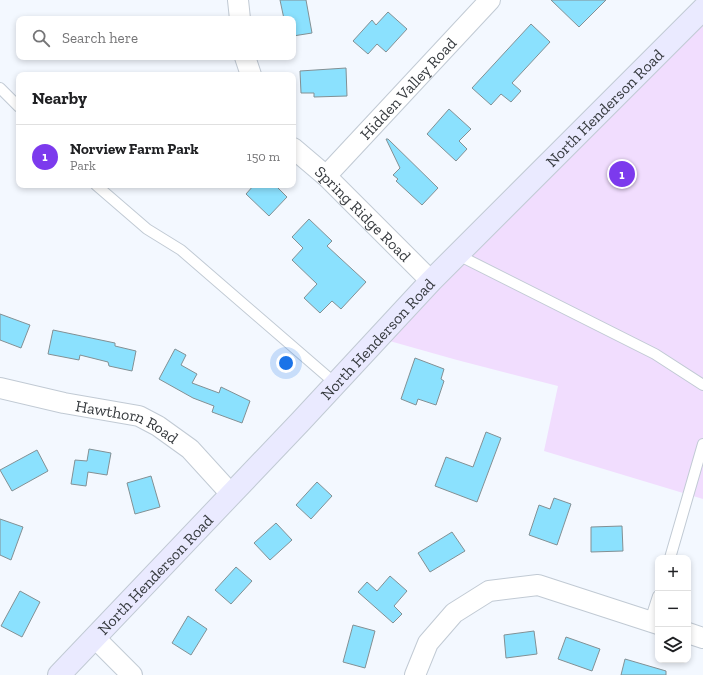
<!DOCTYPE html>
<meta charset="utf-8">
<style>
:root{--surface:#fff;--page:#f6f6f6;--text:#202124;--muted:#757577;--line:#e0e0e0;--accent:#7c3aed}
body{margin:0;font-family:"Zilla Slab",serif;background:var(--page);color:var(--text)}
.controls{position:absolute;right:12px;bottom:12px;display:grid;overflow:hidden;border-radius:8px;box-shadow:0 2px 6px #0003}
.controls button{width:36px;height:36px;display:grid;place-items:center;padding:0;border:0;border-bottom:1px solid var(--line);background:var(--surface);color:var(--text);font:20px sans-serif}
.you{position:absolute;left:286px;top:363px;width:14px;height:14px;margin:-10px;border:3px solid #fff;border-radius:50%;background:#1a73e8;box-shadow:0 0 0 6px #1a73e833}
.badge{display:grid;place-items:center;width:26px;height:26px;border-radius:50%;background:var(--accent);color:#fff;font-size:13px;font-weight:700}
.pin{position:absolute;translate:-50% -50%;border:2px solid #fff;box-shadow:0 1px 4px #0006}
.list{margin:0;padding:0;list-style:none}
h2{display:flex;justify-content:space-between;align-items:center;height:52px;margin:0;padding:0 16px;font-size:17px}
h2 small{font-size:13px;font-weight:400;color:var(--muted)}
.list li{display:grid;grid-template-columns:26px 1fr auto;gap:12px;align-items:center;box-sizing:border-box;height:64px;padding:0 16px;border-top:1px solid var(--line)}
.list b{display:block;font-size:15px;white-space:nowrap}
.list p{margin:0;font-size:13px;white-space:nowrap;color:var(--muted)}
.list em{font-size:13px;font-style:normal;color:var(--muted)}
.icon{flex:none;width:22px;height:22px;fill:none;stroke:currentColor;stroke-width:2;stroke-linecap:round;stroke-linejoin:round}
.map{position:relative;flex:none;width:703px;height:675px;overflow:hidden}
.search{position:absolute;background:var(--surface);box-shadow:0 2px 6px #0003;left:16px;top:16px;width:280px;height:44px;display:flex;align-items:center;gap:10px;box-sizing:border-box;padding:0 14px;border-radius:8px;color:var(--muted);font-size:15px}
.panel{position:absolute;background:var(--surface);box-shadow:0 2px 6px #0003;left:16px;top:72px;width:280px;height:116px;border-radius:8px}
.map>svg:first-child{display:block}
</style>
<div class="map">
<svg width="703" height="675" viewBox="0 0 703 675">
<rect width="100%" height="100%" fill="#f3f8ff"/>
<path fill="#f1ddfe" d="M703,10V499L544,451L558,386L457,360L379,338Z"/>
<path fill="#8be1fe" stroke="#839094" d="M280,0H306L312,33L293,36V19H284Z
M551,0H606L579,27Z
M388,12L407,29L386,52L377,44L368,54L353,41L372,20L376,25Z
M531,24L550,42L512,83L521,91L511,102L501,94L491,105L472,88Z
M346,68L347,96L314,97V93H301L300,71Z
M449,109L471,129L459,141L467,149L456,161L427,134Z
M386,139H388L438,188L422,205L396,181L398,179L393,175L400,168Z
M254,185H275L287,197L269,216L246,194Z
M309,219L332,241L327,246L366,282L341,309L332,301L320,313L304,298L317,284L292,260L303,248L292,237Z
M0,314L30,325L21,348L0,340Z
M53,330L115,343V346L136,351L132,371L109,366L108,362L80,355L79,360L48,354Z
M175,349L186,355L181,365L197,374L192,383L219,393L221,387L250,401L242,423L212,412L214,406L193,398L159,379Z
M415,358L444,369L441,379L444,381L436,405L418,399L416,405L401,399Z
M486,432L501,438L477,502L435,486L446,457L473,467Z
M89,449L111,453L107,475L88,472L86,486L71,484L75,460L87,461Z
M37,450L48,471L12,491L0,470Z
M151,476L160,507L135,514L127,483Z
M317,482L332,496L311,519L296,505Z
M554,498L571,504L557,545L529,535L539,505L550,509Z
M0,519L23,527L11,560L0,555Z
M276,523L292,540L270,560L254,543Z
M622,526L623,551L591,552V527Z
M452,532L465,551L430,572L418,553Z
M236,567L252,581L231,604L215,590Z
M390,576L407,591L394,606L402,614L393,623L358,592L367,582L377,591Z
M20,591L40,602L22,637L1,626Z
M188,616L207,629L191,655L172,643Z
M353,625L375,631L365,668L343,662Z
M534,631L537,654L506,658L504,635Z
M566,637L600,649L592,671L558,659Z
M625,659L666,671V675H621Z"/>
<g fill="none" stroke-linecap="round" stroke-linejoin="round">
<g stroke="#c1cad4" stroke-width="12">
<path id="lane" d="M0,88L19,107
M96,185L147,229L181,250L336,384
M458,255L655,354L703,385
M670,558L703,444
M650,621L658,596"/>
</g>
<g stroke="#c1cad4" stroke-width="22">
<g id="street">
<path d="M238,0L240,19"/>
<path d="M245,57L251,75"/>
<path id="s1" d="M293,148L326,176L431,281"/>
<path id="s2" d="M326,176L490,0"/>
<path id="s3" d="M0,388L64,403L139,416L158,426L190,449L231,494"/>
<path d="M688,633L703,638"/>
<path d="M95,638L132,675"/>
<path d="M415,675L428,643L454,613L489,591L538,585L658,624"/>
</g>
</g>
<g stroke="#c1cad4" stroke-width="24">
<g id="secondary">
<path id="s4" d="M59,675L301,421L431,281L703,9"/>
</g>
</g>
<use href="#lane" stroke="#fff" stroke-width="10"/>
<use href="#street" stroke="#fff" stroke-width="20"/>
<use href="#secondary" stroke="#eaeaff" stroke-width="22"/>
</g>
<g text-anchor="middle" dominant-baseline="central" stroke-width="3.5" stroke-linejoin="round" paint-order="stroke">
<g font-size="16" fill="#373b3f" stroke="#fff">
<text stroke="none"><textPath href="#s2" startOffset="120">Hidden Valley Road</textPath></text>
<text stroke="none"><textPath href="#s4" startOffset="787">North Henderson Road</textPath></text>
<text stroke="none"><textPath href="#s1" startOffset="96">Spring Ridge Road</textPath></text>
<text stroke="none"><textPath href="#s4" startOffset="463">North Henderson Road</textPath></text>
<text stroke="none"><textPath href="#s3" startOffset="132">Hawthorn Road</textPath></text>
<text stroke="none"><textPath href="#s4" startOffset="139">North Henderson Road</textPath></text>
</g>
</g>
</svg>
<div class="controls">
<button>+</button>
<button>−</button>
<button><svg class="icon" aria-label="layers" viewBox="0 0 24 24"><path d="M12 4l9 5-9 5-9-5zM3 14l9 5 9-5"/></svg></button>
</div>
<div class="you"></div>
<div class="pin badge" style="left:622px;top:174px">1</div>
<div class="search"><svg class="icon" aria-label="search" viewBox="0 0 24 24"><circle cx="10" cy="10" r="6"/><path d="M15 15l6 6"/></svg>Search here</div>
<section class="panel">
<h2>Nearby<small></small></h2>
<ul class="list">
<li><span class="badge">1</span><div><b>Norview Farm Park</b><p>Park</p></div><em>150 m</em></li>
</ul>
</section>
</div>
